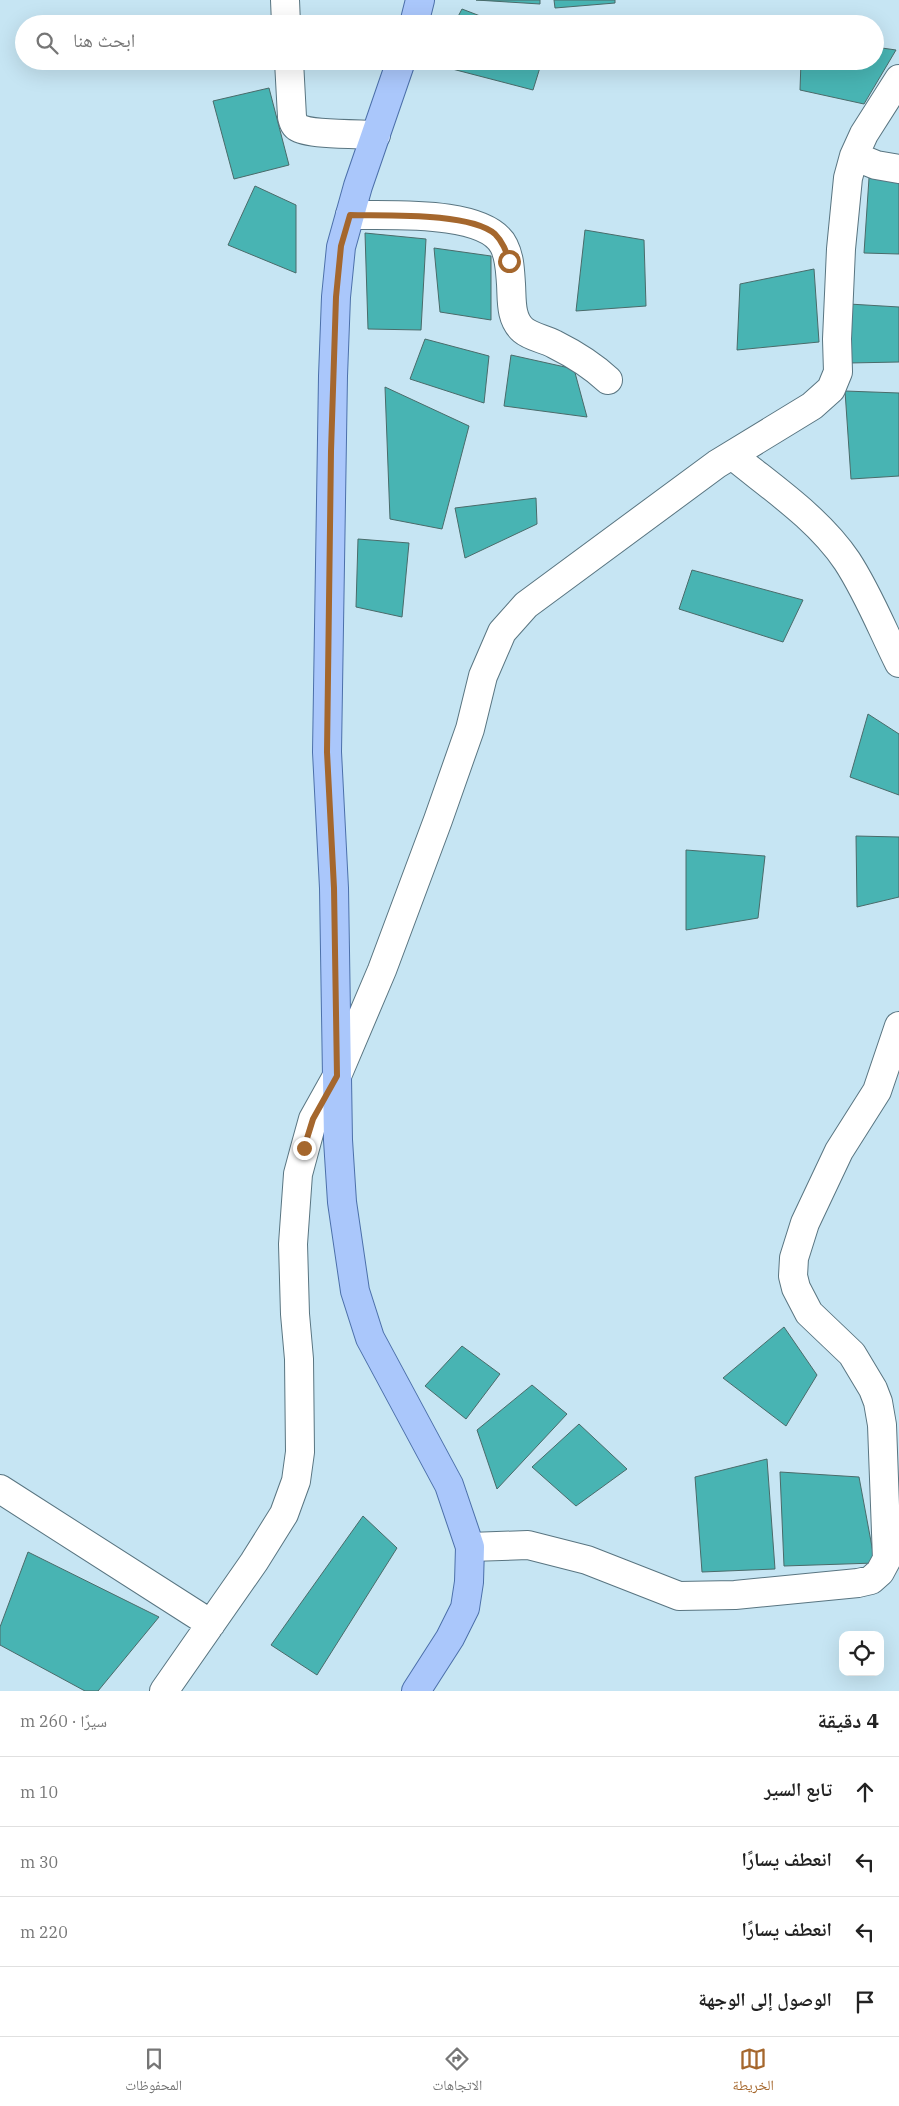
<!DOCTYPE html>
<html lang="ar">
<meta charset="utf-8">
<style>
:root{--surface:#fff;--page:#f6f6f6;--text:#222;--muted:#767676;--line:#e0e0e0;--accent:#a5672d}
body{margin:0;font-family:"IBM Plex Serif","Noto Naskh Arabic",serif;background:var(--page);color:var(--text);direction:rtl}
.controls{position:absolute;right:15px;bottom:15px;display:grid;overflow:hidden;border-radius:10px;box-shadow:0 5px 20px #0002}
.controls button{width:45px;height:45px;display:grid;place-items:center;padding:0;border:0;border-bottom:1px solid var(--line);background:var(--surface);color:var(--text);font:25px sans-serif}
.stop{position:absolute;width:15px;height:15px;margin:-11px;border:4px solid #a5672d;border-radius:50%;background:#fff}
.stop.end{background:#a5672d;border-color:#fff;box-shadow:0 1px 5px #0008}
.list{margin:0;padding:0;list-style:none}
h2{display:flex;justify-content:space-between;align-items:center;height:65px;margin:0;padding:0 20px;font-size:21px}
h2 small{font-size:16px;font-weight:400;color:var(--muted)}
.list li{display:grid;grid-template-columns:32px 1fr auto;gap:15px;align-items:center;box-sizing:border-box;height:70px;padding:0 20px;border-top:1px solid var(--line)}
.list b{display:block;font-size:19px;white-space:nowrap}
.list em{font-size:16px;font-style:normal;color:var(--muted)}
.icon{flex:none;width:28px;height:28px;fill:none;stroke:currentColor;stroke-width:2;stroke-linecap:round;stroke-linejoin:round}
.map{position:relative;flex:none;width:899px;height:1691px;overflow:hidden;direction:ltr}
.search{position:absolute;background:var(--surface);box-shadow:0 5px 20px #0002;left:15px;right:15px;top:15px;height:55px;display:flex;align-items:center;gap:12px;box-sizing:border-box;padding:0 18px;border-radius:28px;color:var(--muted);font-size:19px}
.sheet{height:345px;background:var(--surface)}
nav{display:flex;justify-content:space-around;align-items:center;box-sizing:border-box;height:70px;border-top:1px solid var(--line);background:var(--surface);font-size:14px;color:var(--muted)}
nav a{display:grid;justify-items:center;gap:2px}
nav .on{color:var(--accent)}
.map>svg:first-child{display:block}
</style>
<div class="map">
<svg width="899" height="1691" viewBox="0 0 899 1691">
<rect width="100%" height="100%" fill="#c6e5f3"/>
<path fill="#48b4b3" stroke="#4a6b6a" d="M476,0H540V4Z
M554,0H615V3L555,8Z
M462,9L501,24H454Z
M875,47L896,50L864,104L800,90L801,61H875Z
M435,61H542L533,90L433,64Z
M269,88L289,165L234,179L213,101Z
M869,178H899V254L864,253Z
M255,186L296,205V273L228,245Z
M585,230L644,240L646,306L576,311Z
M365,233L426,239L421,330L368,329Z
M434,248L491,256V320L440,312Z
M814,269L819,342L737,350L740,284Z
M849,304L899,307V362L849,363Z
M425,339L489,356L484,403L410,379Z
M511,355L574,369L587,417L504,406Z
M385,387L469,426L442,529L390,519Z
M845,391L899,393V476L851,479Z
M536,498L537,524L465,558L455,508Z
M358,539L409,543L402,617L356,607Z
M692,570L803,600L783,642L679,609Z
M868,714L899,734V795L850,777Z
M856,836L899,837V897L857,907Z
M686,850L765,856L758,918L686,930Z
M784,1327L817,1375L786,1426L723,1378Z
M462,1346L500,1374L466,1419L425,1386Z
M532,1385L567,1414L497,1489L477,1430Z
M579,1424L627,1469L576,1506L532,1467Z
M767,1459L775,1569L702,1572L695,1477Z
M780,1472L859,1477L875,1563L784,1566Z
M363,1516L397,1548L317,1675L271,1645Z
M28,1552L159,1617L98,1691H85L0,1645V1627Z"/>
<g fill="none" stroke-linecap="round" stroke-linejoin="round">
<g stroke="#597581" stroke-width="30">
<path id="minor" d="M285,0L286,24
M289,61L292,117C293,121 294,125 297,127C308,135 360,134 376,135
M854,156L876,165L899,169
M350,215C386,216 486,209 504,246C510,258 510,271 511,284C512,299 510,319 523,330C531,337 545,339 554,344C574,354 592,365 608,380
M732,455C771,487 818,518 847,561C868,593 882,629 899,663
M0,1489L211,1624
M470,1547L528,1545L587,1560L679,1596L735,1595L858,1583L871,1580L880,1572L887,1559L882,1425L878,1402L873,1389L852,1354L809,1313L796,1288L793,1276L794,1258L805,1223L839,1151L877,1091L899,1026
M164,1691L254,1562L284,1514L296,1481L300,1452L299,1359L295,1314L293,1244L298,1174L305,1148L313,1119L337,1076L382,970L438,820L470,729L483,676L502,632L526,605L717,464L812,406L831,389L838,372L837,339L841,249L848,178L854,156L864,134L899,79"/>
</g>
<g stroke="#4c70aa" stroke-width="30">
<path id="major" d="M414,24L420,0
M401,61L358,186L341,247L336,297L333,376L327,752L334,888L338,1140L342,1202L355,1291L370,1338L449,1485L470,1547L469,1582L465,1608L450,1638L416,1691"/>
</g>
<use href="#minor" stroke="#fff" stroke-width="28"/>
<use href="#major" stroke="#aac7fb" stroke-width="28"/>
</g>
<g fill="none" stroke-linecap="round" stroke-linejoin="round">
<path stroke="#a5672d" stroke-width="6" d="M304,1148L313,1119L337,1076L334,888L327,752L331,451L336,297L341,246L350,215C384,216 469,212 495,234C503,242 506,251 509,261"/>
</g>
</svg>
<div class="controls">
<button><svg class="icon" aria-label="locate" viewBox="0 0 24 24"><circle cx="12" cy="12" r="6"/><path d="M12 2v4M12 18v4M2 12h4M18 12h4"/></svg></button>
</div>
<div class="stop" style="left:509px;top:261px"></div>
<div class="stop end" style="left:304px;top:1148px"></div>
<div class="search"><svg class="icon" aria-label="search" viewBox="0 0 24 24"><circle cx="10" cy="10" r="6"/><path d="M15 15l6 6"/></svg>ابحث هنا</div>
</div>
<section class="sheet">
<h2>4 دقيقة<small>سيرًا · 260 m</small></h2>
<ul class="list">
<li><svg class="icon" aria-label="ahead" viewBox="0 0 24 24"><path d="M12 20V5M6 11l6-6 6 6"/></svg><div><b>تابع السير</b></div><em>10 m</em></li>
<li><svg class="icon" aria-label="left" viewBox="0 0 24 24"><path d="M17 20v-9H6M10 6l-5 5 5 5"/></svg><div><b>انعطف يسارًا</b></div><em>30 m</em></li>
<li><svg class="icon" aria-label="left" viewBox="0 0 24 24"><path d="M17 20v-9H6M10 6l-5 5 5 5"/></svg><div><b>انعطف يسارًا</b></div><em>220 m</em></li>
<li><svg class="icon" aria-label="arrive" viewBox="0 0 24 24"><path d="M6 21V4h12l-3 4 3 4H6"/></svg><div><b>الوصول إلى الوجهة</b></div></li>
</ul>
</section>
<nav>
<a class="on"><svg class="icon" aria-label="map" viewBox="0 0 24 24"><path d="M3 6l6-2 6 2 6-2v14l-6 2-6-2-6 2zM9 4v14M15 6v14"/></svg>الخريطة</a>
<a><svg class="icon" aria-label="directions" viewBox="0 0 24 24"><path d="M12 3l9 9-9 9-9-9zM9 14v-3h6M13 9l2 2-2 2"/></svg>الاتجاهات</a>
<a><svg class="icon" aria-label="saved" viewBox="0 0 24 24"><path d="M7 4h10v16l-5-4-5 4z"/></svg>المحفوظات</a>
</nav>
